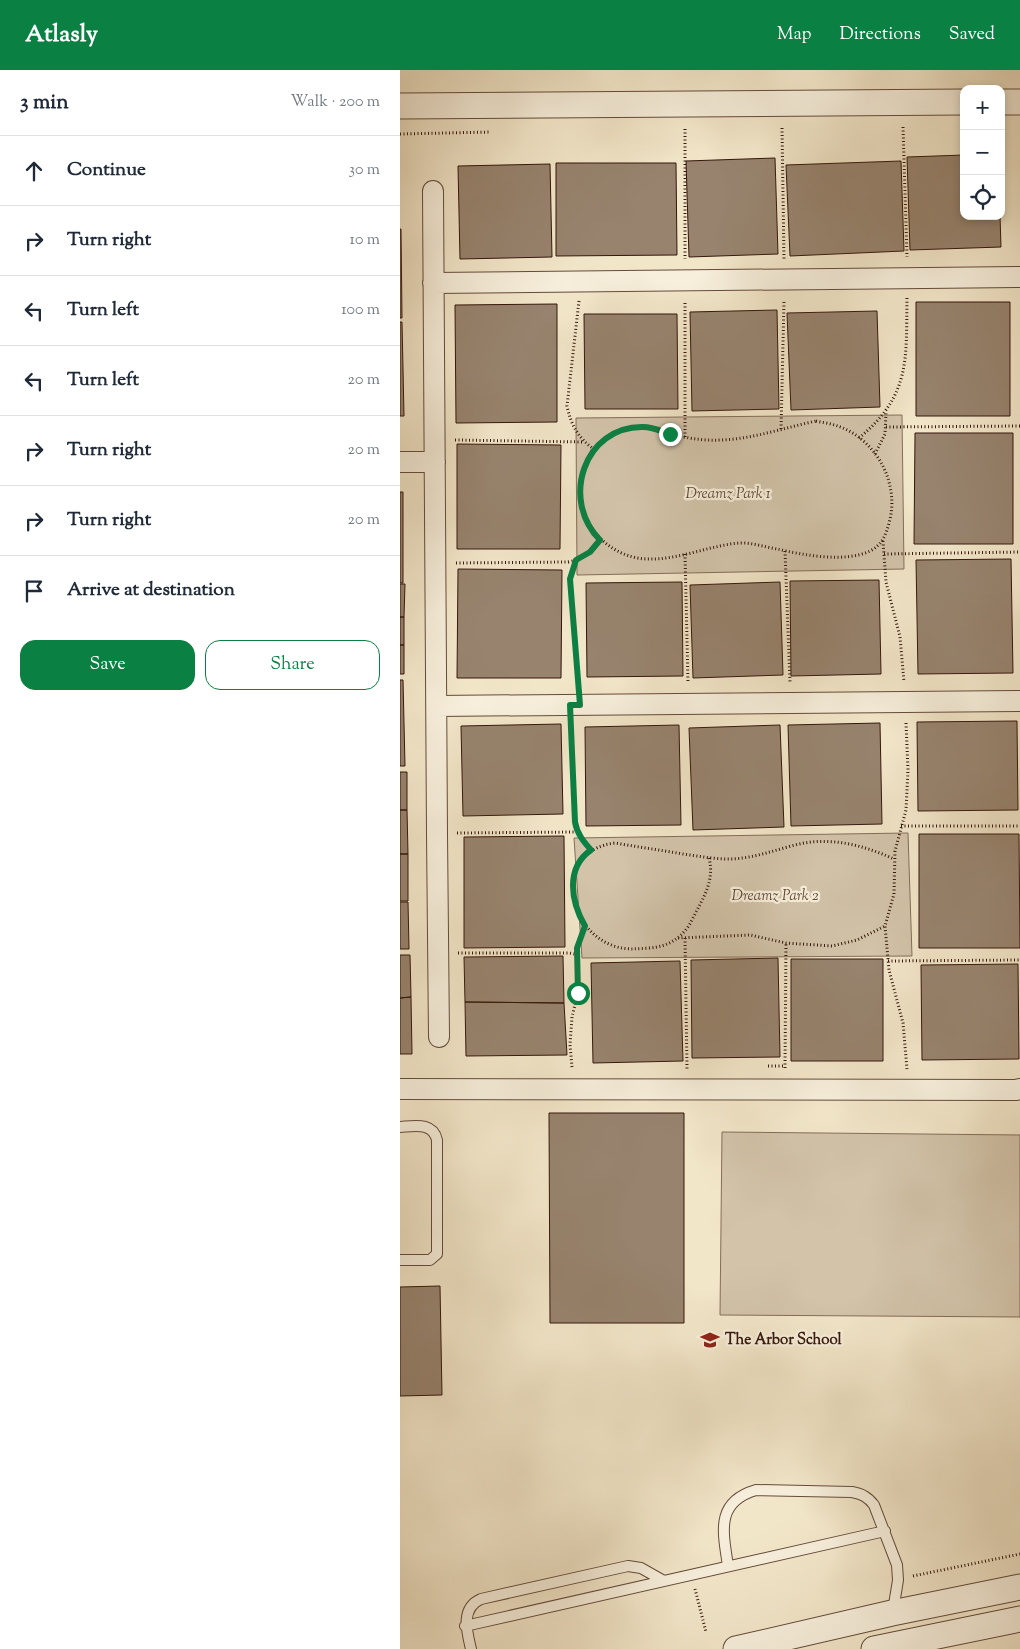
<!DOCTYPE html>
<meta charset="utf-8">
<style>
:root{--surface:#fff;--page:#f6f6f7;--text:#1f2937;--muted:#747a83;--line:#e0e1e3;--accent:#0b8043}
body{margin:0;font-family:"Sorts Mill Goudy",serif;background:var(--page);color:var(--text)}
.controls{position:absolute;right:15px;top:15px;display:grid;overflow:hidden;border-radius:10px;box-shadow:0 2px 8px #0003}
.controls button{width:45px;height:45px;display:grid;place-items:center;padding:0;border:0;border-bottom:1px solid var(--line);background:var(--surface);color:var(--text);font:25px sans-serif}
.stop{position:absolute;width:15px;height:15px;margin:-11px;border:4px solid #0b8043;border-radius:50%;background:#fff}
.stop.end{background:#0b8043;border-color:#fff;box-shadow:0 1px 5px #0008}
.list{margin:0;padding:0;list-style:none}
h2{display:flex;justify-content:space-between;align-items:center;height:65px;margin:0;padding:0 20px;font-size:21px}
h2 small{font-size:16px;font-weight:400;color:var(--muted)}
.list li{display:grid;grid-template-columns:32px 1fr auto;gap:15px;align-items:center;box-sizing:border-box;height:70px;padding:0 20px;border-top:1px solid var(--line)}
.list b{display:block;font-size:19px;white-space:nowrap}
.list em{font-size:16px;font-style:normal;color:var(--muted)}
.actions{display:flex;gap:10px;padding:15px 20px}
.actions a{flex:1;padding:11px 0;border:1px solid var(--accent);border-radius:15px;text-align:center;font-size:18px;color:var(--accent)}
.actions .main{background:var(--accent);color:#fff}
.icon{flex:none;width:28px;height:28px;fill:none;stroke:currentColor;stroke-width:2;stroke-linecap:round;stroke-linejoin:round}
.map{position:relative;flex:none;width:620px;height:1579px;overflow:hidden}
header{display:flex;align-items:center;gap:30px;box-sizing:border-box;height:70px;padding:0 25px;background:var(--accent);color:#fff}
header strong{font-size:24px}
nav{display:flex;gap:28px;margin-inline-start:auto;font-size:18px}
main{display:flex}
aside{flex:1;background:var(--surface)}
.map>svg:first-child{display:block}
</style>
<header>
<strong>Atlasly</strong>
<nav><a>Map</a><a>Directions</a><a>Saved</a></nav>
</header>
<main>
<aside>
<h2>3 min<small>Walk · 200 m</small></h2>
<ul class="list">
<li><svg class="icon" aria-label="ahead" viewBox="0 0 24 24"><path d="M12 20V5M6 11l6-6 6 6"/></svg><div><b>Continue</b></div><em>30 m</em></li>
<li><svg class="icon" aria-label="right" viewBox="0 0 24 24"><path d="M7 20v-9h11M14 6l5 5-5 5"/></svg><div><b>Turn right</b></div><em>10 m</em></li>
<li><svg class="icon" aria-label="left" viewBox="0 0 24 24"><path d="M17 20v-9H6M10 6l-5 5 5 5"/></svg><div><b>Turn left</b></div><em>100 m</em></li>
<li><svg class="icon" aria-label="left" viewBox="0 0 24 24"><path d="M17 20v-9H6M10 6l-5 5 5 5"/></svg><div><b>Turn left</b></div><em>20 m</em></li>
<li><svg class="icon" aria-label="right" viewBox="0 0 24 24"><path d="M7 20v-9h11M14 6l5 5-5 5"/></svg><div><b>Turn right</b></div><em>20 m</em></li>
<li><svg class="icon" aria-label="right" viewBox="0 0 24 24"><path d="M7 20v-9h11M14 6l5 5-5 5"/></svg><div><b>Turn right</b></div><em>20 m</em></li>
<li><svg class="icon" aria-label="arrive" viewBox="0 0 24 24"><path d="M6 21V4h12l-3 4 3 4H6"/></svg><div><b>Arrive at destination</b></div></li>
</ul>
<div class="actions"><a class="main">Save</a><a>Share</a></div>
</aside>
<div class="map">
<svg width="620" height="1579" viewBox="0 0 620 1579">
<rect width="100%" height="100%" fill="#f2e6c9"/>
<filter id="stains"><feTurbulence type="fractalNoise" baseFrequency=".004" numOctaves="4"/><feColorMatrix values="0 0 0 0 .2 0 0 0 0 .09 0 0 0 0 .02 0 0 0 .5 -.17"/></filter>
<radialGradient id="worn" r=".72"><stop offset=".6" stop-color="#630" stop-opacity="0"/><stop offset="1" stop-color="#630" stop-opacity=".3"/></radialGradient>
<path fill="#d2c3a9" stroke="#846d5a" d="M502,345L504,499L177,505L176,348Z
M508,763L512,886L182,888L174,768Z
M322,1062L620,1065V1247L320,1245Z"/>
<path fill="#97836e" stroke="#35170c" d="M564,85V146H600L601,177L510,180L507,87Z
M375,88L378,184L289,187L286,91Z
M501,91L504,181L390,186L386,95Z
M156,93H276L277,185L156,186Z
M150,94L152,187L60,189L58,96Z
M0,159H1L2,248H0Z
M516,232H610V346H516Z
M157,234V352L56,353L55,235Z
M377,240L379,339L292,341L290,242Z
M477,241L480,337L391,340L387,243Z
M184,244H277L278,339H185Z
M0,252H2L4,346H0Z
M515,363H613V474H514Z
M57,374L161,375L160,479H57Z
M0,422H3V513H0Z
M611,489L613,603L518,604L516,490Z
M58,499L162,500L161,608H57Z
M479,510L481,604L391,606L390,511Z
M282,512L283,606L187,607L186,513Z
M380,512L383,605L293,608L290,515Z
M0,514H5L4,547H0Z
M0,547H4V575H0Z
M0,575H4V604H0Z
M0,610H3L5,696H0Z
M617,651L618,740L518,741L517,652Z
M480,653L482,754L391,756L388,655Z
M161,654L163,744L63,746L61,656Z
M279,655L281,755L186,756L185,657Z
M380,655L384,757L293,760L289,658Z
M0,702H7V740H0Z
M0,740H7L8,784H0Z
M519,764H619L620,878H519Z
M164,766L165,877L64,878V767Z
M0,784H8V831H0Z
M0,832H8L9,879H0Z
M0,885H10L11,927L0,928Z
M163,886L164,933L65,932L64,887Z
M378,888L380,987L292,988L291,890Z
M391,889H483V991H391Z
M280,891L283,991L193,993L191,893Z
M618,894L619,989L522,990L521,895Z
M11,927L12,984H0V928Z
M65,932L164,933L167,985L66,986Z
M149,1043H284V1253H150Z
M40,1216L42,1325L0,1326V1217Z"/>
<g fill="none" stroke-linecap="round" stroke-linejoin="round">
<g stroke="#644b3b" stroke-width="12">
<path id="service" d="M0,1057C15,1056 33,1052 37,1070V1184L30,1190H0
M328,1496C323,1462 315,1432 356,1420L452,1422C462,1424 468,1427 474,1435L497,1495L498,1510L493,1541
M65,1556L485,1461
M71,1579C67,1562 60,1538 81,1529L228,1496L241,1498L264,1511"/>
</g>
<g stroke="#644b3b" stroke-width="22">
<path id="minor" d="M33,121L37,764L39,967
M33,213L620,207
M0,392H35
M37,636L620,631
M0,1019L616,1020L620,1019"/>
</g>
<g stroke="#644b3b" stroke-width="27">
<path id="tertiary" d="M601,32H620
M0,36L564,32
M336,1579L492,1543L620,1517
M474,1579L620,1549"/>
</g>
<path stroke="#35170c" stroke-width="3" stroke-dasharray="1 2.5" stroke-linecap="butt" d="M503,57L507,187
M382,58L384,190
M285,59V189
M0,64L91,62
M179,231L167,336C171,355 178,368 195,380
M416,351C425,353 434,354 443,358C478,373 500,415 489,453C486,465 482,475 470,481C445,493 403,485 377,479C365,477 354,473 342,473C331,473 321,476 311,478C287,484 261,492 237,488C175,475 157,393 215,364C239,351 260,362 284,367C332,377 370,361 416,351Z
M486,357L620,356
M381,359L384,231
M285,367V232
M459,368C511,325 506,289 507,228
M55,370L184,372
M475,384L485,364L486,342
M483,471L486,512L500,567L504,612
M385,481L390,613
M285,484L288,613
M484,484L620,482
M176,490L170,509V521L179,615
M56,493L168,492C183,489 192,482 200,469
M506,653L508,700L506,740L495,781L494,824L485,856L489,900L503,953L507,999
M171,656L176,757L181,769L191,781
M501,756H620
M57,763L177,762
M309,788C315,811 303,828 293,848C284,867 269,877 248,878C236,879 225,880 214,876C164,859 154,780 215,773C238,777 260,780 283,784C298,786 313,789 328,789C351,789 372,781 395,775C429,766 463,775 494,789
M278,868L350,865L386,873L432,876L457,870L485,856
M285,868L287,999
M58,883H169L175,884L185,856
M488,891L620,890
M368,996H385
M172,997L170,975L172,947L178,923V881
M385,998L386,873
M513,1506L620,1484
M295,1519L306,1562"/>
<use href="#service" stroke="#f7efdc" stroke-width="10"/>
<use href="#minor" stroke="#f7efdc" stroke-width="20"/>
<use href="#tertiary" stroke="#f7efdc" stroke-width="25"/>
</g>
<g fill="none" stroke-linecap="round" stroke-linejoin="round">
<path stroke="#0b8043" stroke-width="6" d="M178,923L177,878L185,856C171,832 165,798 191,780C184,772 177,764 175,752L170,635H180L170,509L176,490L190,482L200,470C160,430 184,356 243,357C253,357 261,361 270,364"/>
</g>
<defs>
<g id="school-bare" transform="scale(1.5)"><path d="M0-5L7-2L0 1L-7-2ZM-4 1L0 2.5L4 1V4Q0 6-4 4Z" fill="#8f2418" stroke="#f7efdc" stroke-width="2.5" paint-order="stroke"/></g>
</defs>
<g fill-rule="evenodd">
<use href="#school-bare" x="310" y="1270"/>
</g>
<g text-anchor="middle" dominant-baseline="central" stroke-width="4.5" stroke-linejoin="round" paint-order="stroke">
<g font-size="15" font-style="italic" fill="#644b3b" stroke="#f7efdc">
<text x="328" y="424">Dreamz Park 1</text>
<text x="375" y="826">Dreamz Park 2</text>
</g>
<g font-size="15" font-weight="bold" fill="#35170c" stroke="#f7efdc" text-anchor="start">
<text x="325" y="1270">The Arbor School</text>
</g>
</g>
<rect width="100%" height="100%" filter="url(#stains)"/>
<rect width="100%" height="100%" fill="url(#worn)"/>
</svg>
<div class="controls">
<button>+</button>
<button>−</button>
<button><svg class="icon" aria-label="locate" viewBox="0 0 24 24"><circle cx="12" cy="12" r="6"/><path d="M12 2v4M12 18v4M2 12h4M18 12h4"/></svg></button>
</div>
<div class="stop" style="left:178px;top:923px"></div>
<div class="stop end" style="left:270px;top:364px"></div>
</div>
</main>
